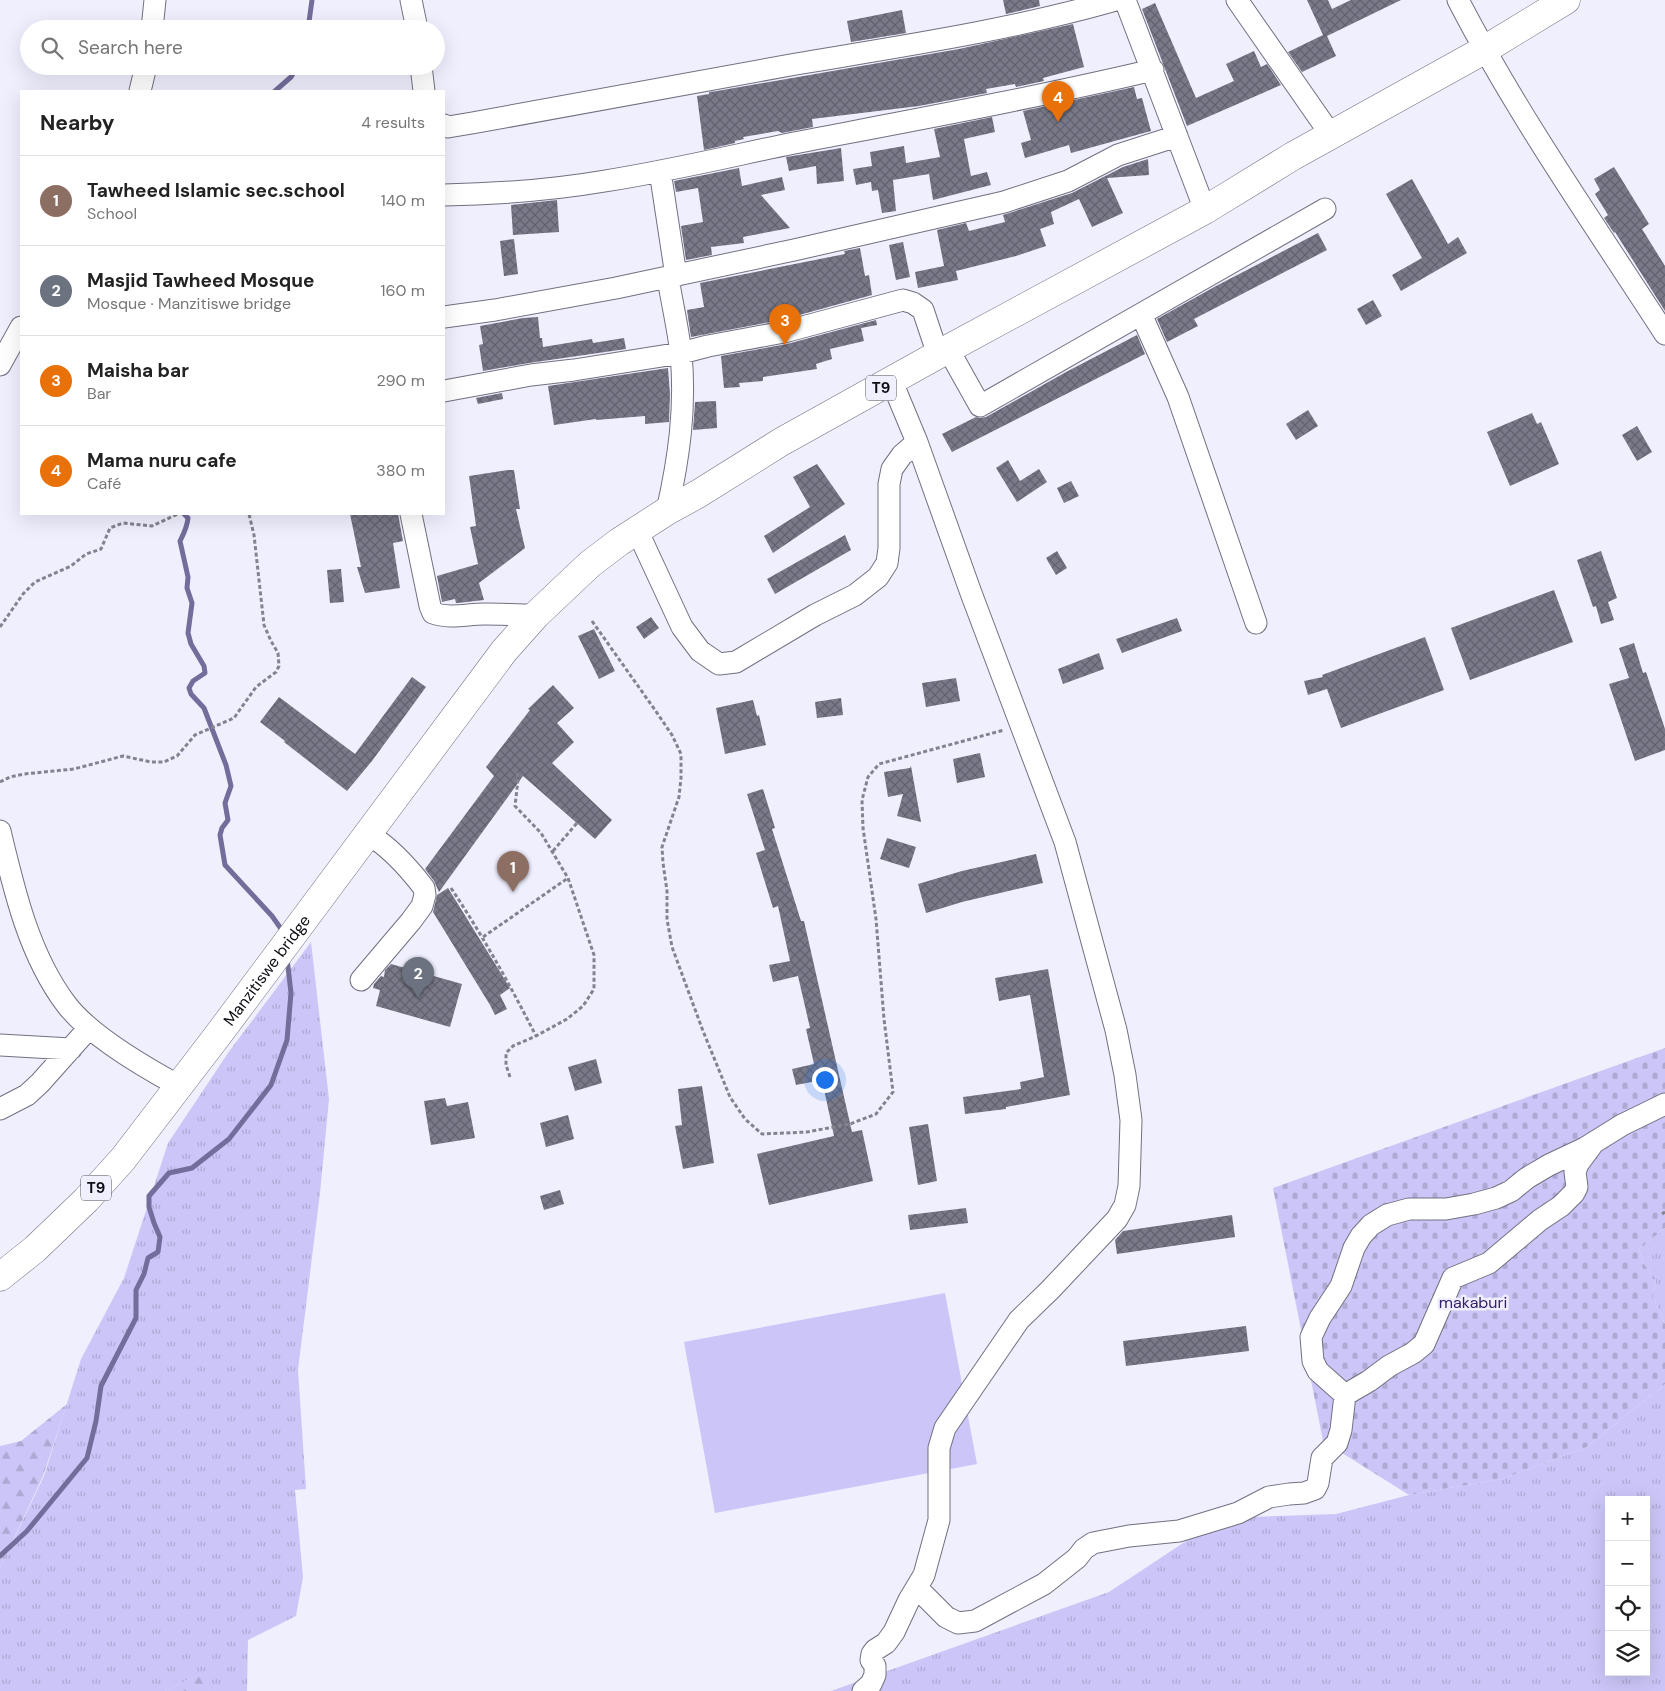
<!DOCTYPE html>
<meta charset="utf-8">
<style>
:root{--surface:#fff;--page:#f6f6f6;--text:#222;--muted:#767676;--line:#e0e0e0;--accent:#1f8967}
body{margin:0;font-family:"DM Sans",sans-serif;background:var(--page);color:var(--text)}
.controls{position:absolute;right:15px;bottom:15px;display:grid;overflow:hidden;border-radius:0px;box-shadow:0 5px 20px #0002}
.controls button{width:45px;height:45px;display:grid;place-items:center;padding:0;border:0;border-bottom:1px solid var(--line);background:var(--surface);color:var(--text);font:25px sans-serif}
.you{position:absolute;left:824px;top:1079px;width:18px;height:18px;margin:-12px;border:4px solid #fff;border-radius:50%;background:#1a73e8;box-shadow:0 0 0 8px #1a73e833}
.badge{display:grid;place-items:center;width:32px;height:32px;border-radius:50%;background:var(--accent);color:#fff;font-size:16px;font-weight:700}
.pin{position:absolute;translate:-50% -41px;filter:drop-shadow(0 1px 2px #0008)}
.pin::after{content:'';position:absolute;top:26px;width:18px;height:15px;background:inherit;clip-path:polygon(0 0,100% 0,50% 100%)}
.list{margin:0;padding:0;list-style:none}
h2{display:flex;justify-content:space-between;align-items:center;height:65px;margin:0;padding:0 20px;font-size:21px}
h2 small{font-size:16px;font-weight:400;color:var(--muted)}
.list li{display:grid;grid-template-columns:32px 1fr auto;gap:15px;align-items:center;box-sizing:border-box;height:90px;padding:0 20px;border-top:1px solid var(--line)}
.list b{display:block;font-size:19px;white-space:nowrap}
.list p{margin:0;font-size:16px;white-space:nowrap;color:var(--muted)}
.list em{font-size:16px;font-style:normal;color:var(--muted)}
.icon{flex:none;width:28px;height:28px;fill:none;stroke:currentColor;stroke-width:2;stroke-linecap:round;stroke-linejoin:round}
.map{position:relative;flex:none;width:1665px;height:1691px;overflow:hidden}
.search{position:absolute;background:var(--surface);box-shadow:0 5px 20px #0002;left:20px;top:20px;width:425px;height:55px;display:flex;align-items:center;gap:12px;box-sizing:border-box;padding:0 18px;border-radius:28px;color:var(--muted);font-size:19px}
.panel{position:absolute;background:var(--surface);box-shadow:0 5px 20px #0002;left:20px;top:90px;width:425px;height:425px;border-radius:0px}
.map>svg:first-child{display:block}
</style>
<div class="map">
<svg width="1665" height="1691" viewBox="0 0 1665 1691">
<defs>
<pattern id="grass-tufts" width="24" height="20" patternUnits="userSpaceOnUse" patternTransform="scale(1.25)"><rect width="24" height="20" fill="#cbc6f7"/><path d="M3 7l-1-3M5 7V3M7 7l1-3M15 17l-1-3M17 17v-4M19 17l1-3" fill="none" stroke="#ada9d3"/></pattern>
<pattern id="forest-firs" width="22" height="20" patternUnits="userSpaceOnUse" patternTransform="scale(1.25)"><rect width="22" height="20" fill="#cbc6f7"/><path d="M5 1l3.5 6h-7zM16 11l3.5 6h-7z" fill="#ada9d3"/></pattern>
<pattern id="cemetery-stones" width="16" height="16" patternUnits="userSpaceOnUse" patternTransform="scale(1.25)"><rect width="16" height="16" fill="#cbc6f7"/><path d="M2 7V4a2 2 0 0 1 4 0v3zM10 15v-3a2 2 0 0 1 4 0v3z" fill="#ada9d3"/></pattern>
<pattern id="building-cross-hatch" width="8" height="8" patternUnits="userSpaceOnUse" patternTransform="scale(1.25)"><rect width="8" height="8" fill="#7a7989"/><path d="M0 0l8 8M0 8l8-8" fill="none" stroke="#62626f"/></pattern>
</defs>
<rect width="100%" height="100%" fill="#f0effe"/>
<path fill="url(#grass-tufts)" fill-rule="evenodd" d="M311,942L329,1099L320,1193L298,1370L306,1489L295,1490L303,1577L296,1616L248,1640L247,1691H212L201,1674L165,1691H0V1568L44,1476L81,1359L124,1278L168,1143L228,1053Z
M1665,1228V1324L1653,1297L1656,1279L1643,1263L1639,1249Z
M1665,1382V1691H831L1109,1592L1221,1518L1336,1514L1409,1495L1502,1479L1587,1447L1665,1384ZM1609,1500H1646V1672H1609Z"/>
<path fill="url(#forest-firs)" d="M67,1404L43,1476L0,1568V1446L21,1441Z
M202,1674L212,1691H165L201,1674Z"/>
<path fill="url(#cemetery-stones)" d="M1665,1048V1228L1639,1249L1643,1263L1656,1279L1653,1297L1665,1324V1384L1587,1447L1502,1479L1409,1495L1323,1441L1273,1188Z"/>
<path fill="#cbc6f7" d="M945,1293L977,1464L715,1513L684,1342Z"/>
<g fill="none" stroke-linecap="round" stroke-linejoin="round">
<path stroke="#736d9b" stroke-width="5" d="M308,29L312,0
M275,91L291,77L298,66
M184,514L188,518C187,528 184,533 180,541L188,577L187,588L192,603L188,633L191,644L204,666L205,673L193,681L189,688L191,694L204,708L226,765L231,786L225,803L228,820L222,828L220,835L225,865L272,916L284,933
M0,1556L27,1531L87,1458L96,1421L101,1386L136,1318V1290L144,1274L148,1258L158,1252L160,1237L154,1223L149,1207V1196L169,1173L192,1168L229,1139L271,1085L287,1040L291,993L287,958"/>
</g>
<path fill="url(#building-cross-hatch)" d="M1003,0H1039L1040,6L1006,14Z
M1307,0H1328L1332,9L1351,0H1401L1327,36L1336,56L1302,72L1288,52L1323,35Z
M1155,3L1196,98L1234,81L1226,64L1254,51L1261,67L1267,64L1281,85L1187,126L1142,9Z
M902,10L906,33L851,42L847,21Z
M1073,24L1084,67L1043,78L1044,81L1016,87L1015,84L986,89L987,93L919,106L812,119L813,127L782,133L778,131L743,137L744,139L735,141V143L704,150L697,96L709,94V92L717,91L959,49Z
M1134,87L1137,99L1142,98L1151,131L1071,153L1069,145L1025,158L1021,143L1031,140L1023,111Z
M992,117L995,132L964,139L971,176L987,172L991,185L933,200L929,174L893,180L896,211L882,213L878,190L872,191L871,182L856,185L853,169L872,166L870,152L904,146L906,163L940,157L934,129Z
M841,148L844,181L817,184L816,166L789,171L786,157Z
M1148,159L1149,175L1107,178L1123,213L1092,227L1079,199L1051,212L1054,224L1040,229L1046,246L1016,256L956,271L958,280L918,288L915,272L944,266L937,230L966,223L969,231L1005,222L1003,215L1072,193L1123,167Z
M1614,167L1649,224L1642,229L1665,266V311L1615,232L1614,233L1604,218L1608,215L1595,194L1600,190L1594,179Z
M739,168L742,186L782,177L785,190L761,195L790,228L743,237L744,243L711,247L712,255L686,260L681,226L703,222L698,188L676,192L674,181Z
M1412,179L1448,244L1458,237L1467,253L1401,291L1392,275L1422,258L1386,194Z
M557,200L559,232L513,235L511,205Z
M1318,233L1327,250L1194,319L1198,326L1167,342L1157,319L1216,286Z
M514,239L518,274L504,276L500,241Z
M903,242L910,277L896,280L889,245Z
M860,248L865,276L869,275L872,295L781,320L691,337L687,310L704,307L700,283L845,254L844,251Z
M1373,300L1382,316L1366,325L1357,309Z
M538,317L540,338H542L543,347L592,339L593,343L624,338L626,349L529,363L483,371L479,345L483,344L480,326L523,318Z
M876,320L877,325L861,328L864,341L830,349L832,359L816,364L817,369L763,377V381L739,383L740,387L724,388L721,356L787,344Z
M1137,335L1145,354L952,452L942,434L976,417L980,418L986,417L1066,372Z
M668,368L670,394L669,422L645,424V416L596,420V419L554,425L548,386Z
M502,393L503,399L478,404L476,398Z
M716,401L717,428L693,430L695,402Z
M1308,410L1318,426L1296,440L1286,424Z
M1532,413L1537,424L1541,422L1559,464L1510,486L1487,432Z
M1637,426L1652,452L1637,461L1622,435Z
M1008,460L1020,481L1039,469L1047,482L1017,502L996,468Z
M817,464L845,504L773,553L764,536L810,507L793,477Z
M508,470H514L520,509H516L525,548L479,583L484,600L458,603H456L455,599L442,602L437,576L478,564L470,527L476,526L469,476Z
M1071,481L1079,496L1064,503L1057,488Z
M350,514H398L403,541L393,543L400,588L365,593L357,567H361Z
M845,535L851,550L775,594L767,579Z
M1057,551L1067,568L1056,575L1046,558Z
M1601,551L1617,598L1608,602L1614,620L1601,624L1596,606L1593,607L1577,560Z
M341,569L344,602L330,603L327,570Z
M1554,590L1573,642L1470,680L1451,628Z
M651,617L659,628L644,639L636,627Z
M1177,618L1182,631L1122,653L1116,639Z
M594,629L615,671L599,679L578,636Z
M1425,637L1444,690L1341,728L1327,689L1308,695L1304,681L1323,677L1322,675Z
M1634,643L1643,673L1646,672L1665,729V750L1635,761L1609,684L1629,678L1619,648Z
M1099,653L1104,669L1063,684L1058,669Z
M412,677L426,687L372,761L347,791L284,742L285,741L260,722L279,697L355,754Z
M956,678L960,701L926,707L922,683Z
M553,685L574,708L557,723L574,742L552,763L612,820L595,839L523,776L439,892L434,881L425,869L494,776L486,767L530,710L528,709Z
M841,698L843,715L817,718L815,702Z
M753,700L757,716L759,715L766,745L725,754L716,708Z
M980,753L985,777L957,783L953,759Z
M911,766L921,822L897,816L903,794L888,797L884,772L910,768Z
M763,789L775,828L772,829L801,921H804L852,1132L862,1130L873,1181L769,1205L757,1154L834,1136L822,1080L796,1085L792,1069L814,1064L806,1029L810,1028L798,976L773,982L769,965L790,961L778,906L773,908L756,853L765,850L747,794Z
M887,838L916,847L909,868L880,859Z
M1036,854L1043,883L962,902L926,913L918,884L962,871Z
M448,888L510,988L500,995L507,1009L495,1015L490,1005L433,912L437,895Z
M391,964L462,984L450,1027L376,1006L380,990L373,988L374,984L381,976L384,977L385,970Z
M1048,969L1070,1095L1006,1107V1109L965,1114L963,1097L1021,1089L1020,1082L1044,1077L1030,995L999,1001L995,978Z
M596,1059L602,1083L575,1091L568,1067Z
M702,1086L714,1163L683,1169L675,1126L682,1125L678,1089Z
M445,1098L447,1106L468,1102L475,1138L431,1145L424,1101Z
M568,1115L574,1139L546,1147L540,1123Z
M928,1124L937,1181L918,1185L909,1127Z
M560,1190L564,1204L544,1210L540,1196Z
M966,1208L968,1223L910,1230L908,1215Z
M1232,1215L1235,1237L1117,1254L1115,1240L1123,1231Z
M1246,1326L1249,1351L1126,1366L1123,1341Z"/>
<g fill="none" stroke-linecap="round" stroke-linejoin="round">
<g stroke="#717080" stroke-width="23">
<path id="minor" d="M411,0L417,29
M1125,0L1205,210
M1237,0L1331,135
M1458,0C1518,116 1594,224 1665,334
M152,29L155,0
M421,66L424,91
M140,91L146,66
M444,125L448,127L472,123C580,103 688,83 796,64C903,46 1011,30 1116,0
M660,171L676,276
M444,195C497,194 552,190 605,181C669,171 731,156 794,143C914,120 1034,98 1153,70
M1141,314L1178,397L1256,623
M444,317L495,310L616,288L794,250L1004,202L1068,181L1118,155L1177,136
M948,349L980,406L1325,209
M0,365L21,327
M444,391L531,375L574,370L681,353L708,346L784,332L903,300L913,303L923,310L938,355
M667,511C679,458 686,408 681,354C678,328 672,303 668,278
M411,514L430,606L433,613C450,619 467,614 484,614C501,614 518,615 536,615
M637,530L682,627L700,651L719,664L736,662L815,615L855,595L878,577L887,563L889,548V484L892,469L902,455L917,442
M0,831C14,890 29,955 66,1004C90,1036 144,1067 179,1086
M361,980L411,921L422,906L425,895L424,888C408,867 390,847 368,834
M0,1045L71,1049
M0,1109L27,1095L40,1083L89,1028
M1345,1395L1369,1381L1389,1366L1413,1353L1424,1344L1453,1278L1489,1263L1540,1220L1561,1206L1574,1193L1577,1187L1575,1172L1578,1164L1592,1145
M917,1588L946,1617L958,1623L975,1621L1044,1584L1077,1558L1084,1549L1093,1543L1129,1536L1179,1531L1238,1513L1269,1497L1289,1494L1304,1493L1315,1489L1318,1483L1322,1458L1337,1443L1341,1430L1345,1395L1318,1371L1313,1361L1311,1337L1320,1318L1341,1286L1354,1248L1361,1236L1371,1225L1387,1215L1409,1209H1446L1474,1204L1496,1198L1511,1191L1527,1178L1549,1165L1585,1148L1622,1125L1665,1104
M863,1691L871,1684L875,1675V1666L871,1660L872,1654L875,1650L886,1643L894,1632L909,1600L924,1575L939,1520V1448L945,1428L1019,1320L1050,1290L1117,1219L1125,1205L1129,1186L1131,1120L1125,1075L1116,1030L1065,842L971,593L917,442L892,382"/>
</g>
<g stroke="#717080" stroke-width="29">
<g id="highway">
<path id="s1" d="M0,1277L35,1249L86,1200L123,1159L221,1031L504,651L536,615L590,564L619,542L667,511L698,494L781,442L948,349L1205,210L1293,156L1484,50L1566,0"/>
</g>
</g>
<path stroke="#83838d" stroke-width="3" stroke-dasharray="4 2.5" stroke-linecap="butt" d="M592,621L655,710L672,735L681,754V778L679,797L662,847L663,863L667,891V919L672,947L703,1031L730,1097L745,1119L762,1134L807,1132L850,1124L876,1114L893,1092L884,1019L876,919L863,828L862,800L868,777L879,764L1004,730
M0,627L23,594L35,582L71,566L86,554L101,549L110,528L123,523L152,526L178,514
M0,782L10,777L24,774L74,769L123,756L151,762H164L177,756L195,735L234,718L256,687L276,672L279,666L278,653L271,641L264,625L254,535L249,514
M553,851L577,823
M451,888C483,936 510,985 536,1036
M483,937L568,878
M510,1077L506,1065V1053L513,1046L536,1036L567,1019L583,1006L594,989V955L568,878L541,833L515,806L518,780L517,773
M1662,1214L1665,1212"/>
<use href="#minor" stroke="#fff" stroke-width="21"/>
<use href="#highway" stroke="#fff" stroke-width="28"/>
</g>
<g text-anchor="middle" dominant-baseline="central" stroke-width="5" stroke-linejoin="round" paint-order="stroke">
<g fill="#f0effe" stroke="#505059" stroke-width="1">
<rect x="866" y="375.5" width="30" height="25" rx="4"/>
<rect x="81" y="1175.5" width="30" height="25" rx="4"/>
</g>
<g font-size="15" font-weight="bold" fill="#0c0c12">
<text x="881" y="388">T9</text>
<text x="96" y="1188">T9</text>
</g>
<g font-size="16" fill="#0c0c12" stroke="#f0effe">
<text stroke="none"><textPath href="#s1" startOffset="408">Manzitiswe bridge</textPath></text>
</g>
<g font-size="16" fill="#34206b" stroke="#f0effe">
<text x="1473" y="1302">makaburi</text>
</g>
</g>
</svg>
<div class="controls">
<button>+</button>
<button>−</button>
<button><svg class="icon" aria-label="locate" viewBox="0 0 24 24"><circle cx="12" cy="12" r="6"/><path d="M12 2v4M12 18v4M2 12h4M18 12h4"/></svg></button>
<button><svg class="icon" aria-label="layers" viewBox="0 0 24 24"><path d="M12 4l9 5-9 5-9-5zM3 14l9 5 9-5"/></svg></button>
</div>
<div class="you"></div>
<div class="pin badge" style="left:513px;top:892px;background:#8d6e63">1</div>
<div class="pin badge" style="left:418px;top:998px;background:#6b7280">2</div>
<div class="pin badge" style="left:785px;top:345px;background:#e8710a">3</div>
<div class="pin badge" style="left:1058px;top:122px;background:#e8710a">4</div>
<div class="search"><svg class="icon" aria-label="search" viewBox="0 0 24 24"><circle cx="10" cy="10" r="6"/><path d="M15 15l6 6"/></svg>Search here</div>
<section class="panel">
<h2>Nearby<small>4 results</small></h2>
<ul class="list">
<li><span class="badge" style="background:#8d6e63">1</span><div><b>Tawheed Islamic sec.school</b><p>School</p></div><em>140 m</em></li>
<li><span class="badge" style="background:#6b7280">2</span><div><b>Masjid Tawheed Mosque</b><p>Mosque · Manzitiswe bridge</p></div><em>160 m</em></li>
<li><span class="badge" style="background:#e8710a">3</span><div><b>Maisha bar</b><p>Bar</p></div><em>290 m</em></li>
<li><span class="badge" style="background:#e8710a">4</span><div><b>Mama nuru cafe</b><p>Café</p></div><em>380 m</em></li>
</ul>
</section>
</div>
